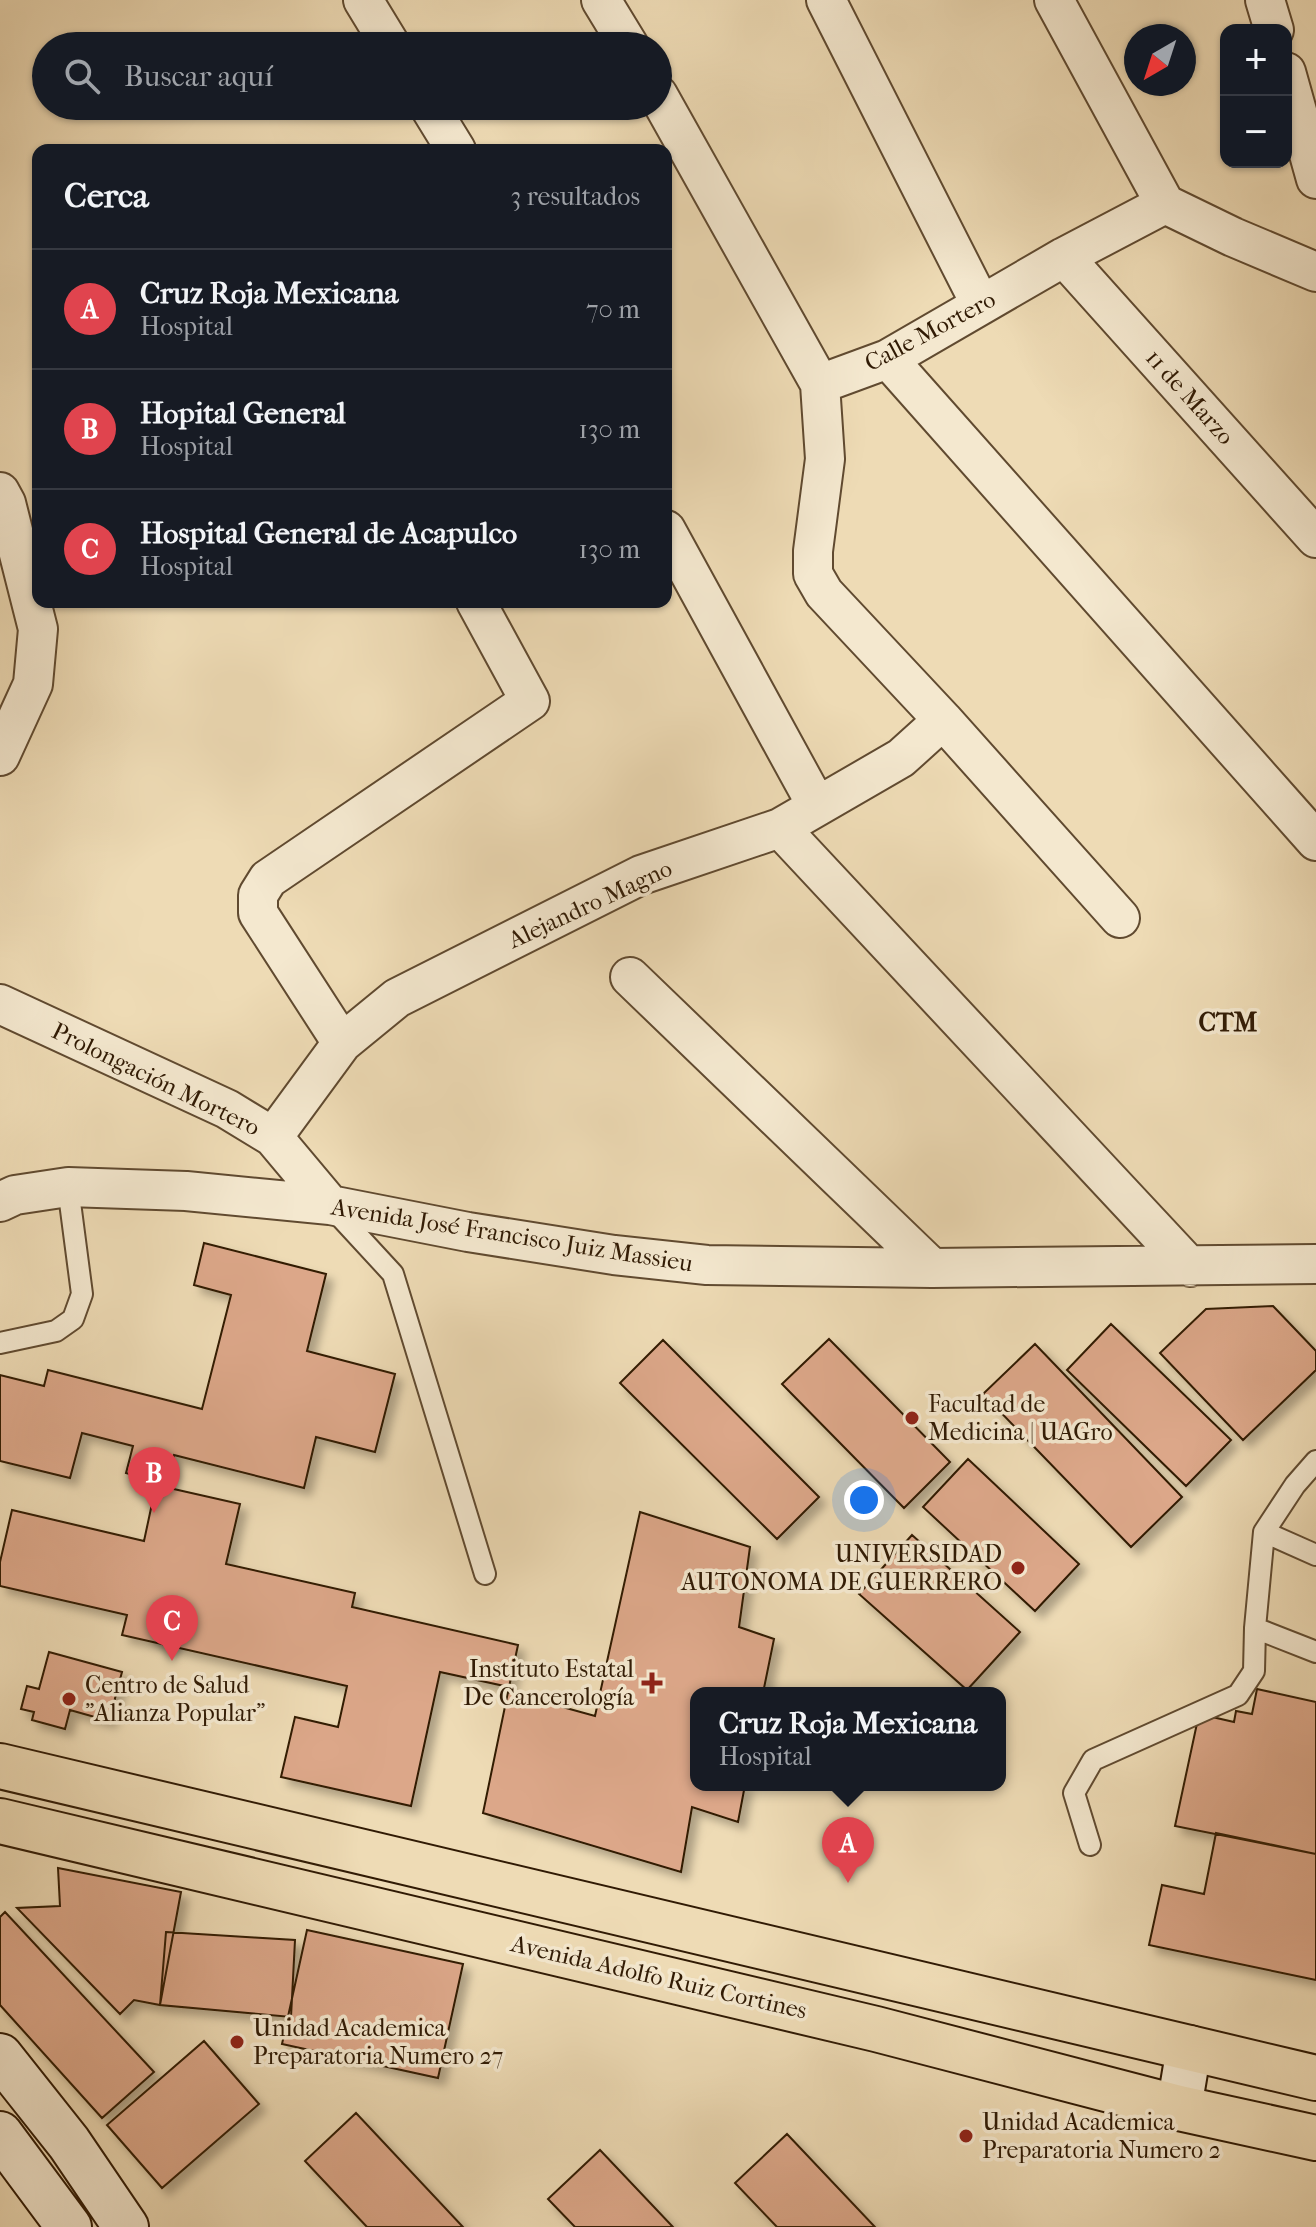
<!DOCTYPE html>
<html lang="es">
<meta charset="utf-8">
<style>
:root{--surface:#171b24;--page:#242831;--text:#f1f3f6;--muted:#9ea1a6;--line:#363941;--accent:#c59692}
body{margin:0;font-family:"IM FELL French Canon",serif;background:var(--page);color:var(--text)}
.controls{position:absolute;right:24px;top:24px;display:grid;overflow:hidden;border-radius:16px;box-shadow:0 2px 6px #0004}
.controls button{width:72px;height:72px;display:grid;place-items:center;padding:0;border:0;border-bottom:2px solid var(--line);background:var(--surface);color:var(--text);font:40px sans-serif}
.compass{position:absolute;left:1124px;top:24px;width:72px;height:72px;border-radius:50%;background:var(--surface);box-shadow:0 2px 6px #0004;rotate:219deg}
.you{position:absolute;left:864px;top:1500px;width:28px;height:28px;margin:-20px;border:6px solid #fff;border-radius:50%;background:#1a73e8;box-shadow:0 0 0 12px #1a73e833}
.badge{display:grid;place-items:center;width:52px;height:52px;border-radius:50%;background:var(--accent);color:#fff;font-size:26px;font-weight:700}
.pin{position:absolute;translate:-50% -66px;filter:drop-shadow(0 2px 4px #0008)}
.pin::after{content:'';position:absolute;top:42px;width:28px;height:24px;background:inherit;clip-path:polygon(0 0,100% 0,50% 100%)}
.popup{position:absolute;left:690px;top:1687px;width:316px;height:104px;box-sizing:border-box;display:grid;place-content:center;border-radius:16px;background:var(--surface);filter:drop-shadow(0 2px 6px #0005);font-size:26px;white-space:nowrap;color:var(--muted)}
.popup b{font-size:30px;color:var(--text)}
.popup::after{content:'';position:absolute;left:50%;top:100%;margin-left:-16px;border:16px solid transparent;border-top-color:var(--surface)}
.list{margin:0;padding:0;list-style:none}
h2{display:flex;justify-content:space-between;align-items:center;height:104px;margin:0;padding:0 32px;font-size:34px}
h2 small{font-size:26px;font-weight:400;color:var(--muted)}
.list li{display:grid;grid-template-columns:52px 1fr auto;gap:24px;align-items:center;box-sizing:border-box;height:120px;padding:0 32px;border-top:2px solid var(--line)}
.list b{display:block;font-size:30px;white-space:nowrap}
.list p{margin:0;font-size:26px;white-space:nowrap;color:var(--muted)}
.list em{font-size:26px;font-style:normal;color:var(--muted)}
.icon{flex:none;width:44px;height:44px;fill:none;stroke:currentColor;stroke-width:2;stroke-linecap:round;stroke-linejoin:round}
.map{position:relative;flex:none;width:1316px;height:2227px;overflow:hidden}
.search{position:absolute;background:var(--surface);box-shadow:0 2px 6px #0004;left:32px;top:32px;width:640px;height:88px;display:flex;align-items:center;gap:20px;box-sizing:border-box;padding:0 28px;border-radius:44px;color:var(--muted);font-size:30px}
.panel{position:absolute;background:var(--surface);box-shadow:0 2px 6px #0004;left:32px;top:144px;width:640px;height:464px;border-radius:16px}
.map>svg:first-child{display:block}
</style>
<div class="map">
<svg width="1316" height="2227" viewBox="0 0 1316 2227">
<defs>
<filter id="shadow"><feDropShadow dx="7" dy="7" stdDeviation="4" flood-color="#0004"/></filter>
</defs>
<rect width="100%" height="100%" fill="#eedbb5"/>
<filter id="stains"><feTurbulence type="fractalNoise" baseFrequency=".0025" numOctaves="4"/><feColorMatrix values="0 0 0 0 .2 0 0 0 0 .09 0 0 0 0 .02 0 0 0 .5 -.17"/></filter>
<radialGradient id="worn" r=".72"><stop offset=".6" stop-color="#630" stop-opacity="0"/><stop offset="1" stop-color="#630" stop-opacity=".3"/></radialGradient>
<path fill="#dca789" stroke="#301a04" stroke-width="2" filter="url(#shadow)" d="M204,1243L326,1274L307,1351L395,1374L375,1452L316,1437L304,1488L174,1455L167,1484L126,1473L133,1446L82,1433L70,1478L0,1461V1375L44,1386L48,1370L202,1409L231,1295L194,1285Z
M1273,1306L1316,1351V1370L1243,1440L1160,1353L1206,1309Z
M1111,1324L1231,1440L1186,1486L1067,1370Z
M829,1339L950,1462L904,1508L782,1384Z
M663,1340L819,1497L777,1539L620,1383Z
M1035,1344L1182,1497L1131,1547L983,1394Z
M968,1459L1079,1564L1035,1611L923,1507Z
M156,1485L240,1504L226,1564L355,1593L352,1607L518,1645L509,1687L440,1672L411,1806L281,1777L295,1717L338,1727L347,1686L122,1635L127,1615L0,1586V1562L12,1510L144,1541Z
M640,1512L750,1547L739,1627L774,1639L763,1693H696V1785H745L738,1822L692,1807L681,1872L483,1813L508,1692L595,1716Z
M912,1535L1020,1632L967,1690L859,1594Z
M49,1652L122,1672L109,1721L70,1710L65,1729L32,1720L34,1712L21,1709L27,1686L39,1689Z
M1257,1689L1316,1702V1854L1175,1826L1199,1714L1234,1722L1236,1711L1252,1714Z
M1216,1833L1316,1854V1980L1149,1945L1162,1885L1204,1894Z
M58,1868L181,1892L160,2005L134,2000L120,2014L17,1908L60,1906Z
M5,1912L154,2072L102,2118L0,2005V1917Z
M307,1930L463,1964L438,2078L282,2044Z
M166,1932L295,1940L291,2017L160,2005Z
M204,2041L259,2104L162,2188L107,2125Z
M356,2113L463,2227H367L305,2161Z
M787,2134L875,2227H777L735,2183Z
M600,2150L673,2227H575L548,2199Z"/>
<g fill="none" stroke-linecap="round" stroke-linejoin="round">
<g stroke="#604a30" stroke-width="24">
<path id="lane" d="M334,1210L393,1274L485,1574
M0,1343L56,1331L73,1319L82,1294L68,1187
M1264,1532L1316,1555
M1255,1628L1316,1652
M1090,1845L1074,1793L1093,1760L1238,1695L1254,1671L1255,1628L1264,1532L1295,1485L1316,1461"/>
</g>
<g stroke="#604a30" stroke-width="42">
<path id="street" d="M363,0L391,46
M601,0L629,46
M826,0L981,305
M1054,0L1165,204L1233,237L1316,272
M1265,0L1274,30
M1286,72L1316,179
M658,95L820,384L825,459L813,551V574L824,593L943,720L1120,918
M429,106L456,150
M1064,257L1316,538
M888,359L1316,841
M820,384L888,359L1064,257L1165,204
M0,492L6,503L38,629L33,684L0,756
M666,530L817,806
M780,828L1190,1267
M630,977L932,1268
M0,1004L227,1109L273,1137L330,1205
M342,1043L258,913V895L268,879L530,701L476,602
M273,1137L342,1043L397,998L641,875L780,828L901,758L943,720
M0,1202L15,1195L68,1187L186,1191L330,1205L468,1232L614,1255L707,1265L932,1268L1316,1264"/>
</g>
<g stroke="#301a04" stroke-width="48">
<path id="secondary" d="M0,2056L69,2143L126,2227
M1179,2108L1189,2048
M0,2134L69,2227"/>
</g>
<g stroke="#301a04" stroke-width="48">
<path id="primary" d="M0,1766L1316,2078
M0,1821L876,2029L1179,2108L1316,2138"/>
</g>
<use href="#lane" stroke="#f4e8cf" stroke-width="20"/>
<use href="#street" stroke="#f4e8cf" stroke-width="38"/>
<use href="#secondary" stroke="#f4e8cf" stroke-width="44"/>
<use href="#primary" stroke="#eedbb5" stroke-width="44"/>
</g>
<g fill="#8f2418" stroke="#f4e8cf" stroke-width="3">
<circle cx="912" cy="1418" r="8"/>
<circle cx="1018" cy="1568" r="8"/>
<path d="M648 1671h8v8h8v8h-8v8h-8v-8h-8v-8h8z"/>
<circle cx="69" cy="1699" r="8"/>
<circle cx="237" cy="2042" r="8"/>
<circle cx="966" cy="2136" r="8"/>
</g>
<g text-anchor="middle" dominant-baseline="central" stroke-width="7" stroke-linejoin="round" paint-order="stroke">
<g font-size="24" fill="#301a04" stroke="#f4e8cf">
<text transform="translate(930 331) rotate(-28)">Calle Mortero</text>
<text transform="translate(1190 397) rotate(48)">11 de Marzo</text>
<text transform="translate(590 904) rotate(-25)">Alejandro Magno</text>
<text transform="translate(156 1079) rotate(26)">Prolongación Mortero</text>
<text transform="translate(512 1235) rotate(9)">Avenida José Francisco Juiz Massieu</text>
<text transform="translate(659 1977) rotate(13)">Avenida Adolfo Ruiz Cortines</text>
</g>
<g font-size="24" fill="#301a04" stroke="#f4e8cf" text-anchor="start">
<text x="928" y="1404">Facultad de<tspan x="928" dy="28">Medicina | UAGro</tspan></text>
<text x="1002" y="1554" text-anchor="end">UNIVERSIDAD<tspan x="1002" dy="28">AUTONOMA DE GUERRERO</tspan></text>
<text x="634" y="1669" text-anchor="end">Instituto Estatal<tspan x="634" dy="28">De Cancerología</tspan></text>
<text x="85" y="1685">Centro de Salud<tspan x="85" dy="28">"Alianza Popular"</tspan></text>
<text x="253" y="2028">Unidad Academica<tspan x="253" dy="28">Preparatoria Numero 27</tspan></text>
<text x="982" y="2122">Unidad Academica<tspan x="982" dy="28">Preparatoria Numero 2</tspan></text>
</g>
<g font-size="26" font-weight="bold" fill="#301a04" stroke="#f4e8cf">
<text x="1228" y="1022">CTM</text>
</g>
</g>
<rect width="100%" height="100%" filter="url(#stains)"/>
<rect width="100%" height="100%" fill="url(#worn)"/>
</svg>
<div class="controls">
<button>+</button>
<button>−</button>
</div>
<svg class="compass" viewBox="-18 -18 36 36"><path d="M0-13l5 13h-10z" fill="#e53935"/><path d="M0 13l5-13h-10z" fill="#9ea1a6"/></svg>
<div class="you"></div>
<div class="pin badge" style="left:848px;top:1883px;background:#e0444e">A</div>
<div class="popup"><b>Cruz Roja Mexicana</b>Hospital</div>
<div class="pin badge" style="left:154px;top:1513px;background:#e0444e">B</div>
<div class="pin badge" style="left:172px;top:1661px;background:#e0444e">C</div>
<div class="search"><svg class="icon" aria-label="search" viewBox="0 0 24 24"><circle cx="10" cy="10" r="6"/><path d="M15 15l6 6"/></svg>Buscar aquí</div>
<section class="panel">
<h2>Cerca<small>3 resultados</small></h2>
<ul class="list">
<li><span class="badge" style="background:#e0444e">A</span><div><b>Cruz Roja Mexicana</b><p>Hospital</p></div><em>70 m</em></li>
<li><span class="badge" style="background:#e0444e">B</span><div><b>Hopital General</b><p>Hospital</p></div><em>130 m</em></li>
<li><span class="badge" style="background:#e0444e">C</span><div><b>Hospital General de Acapulco</b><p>Hospital</p></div><em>130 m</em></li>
</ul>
</section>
</div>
